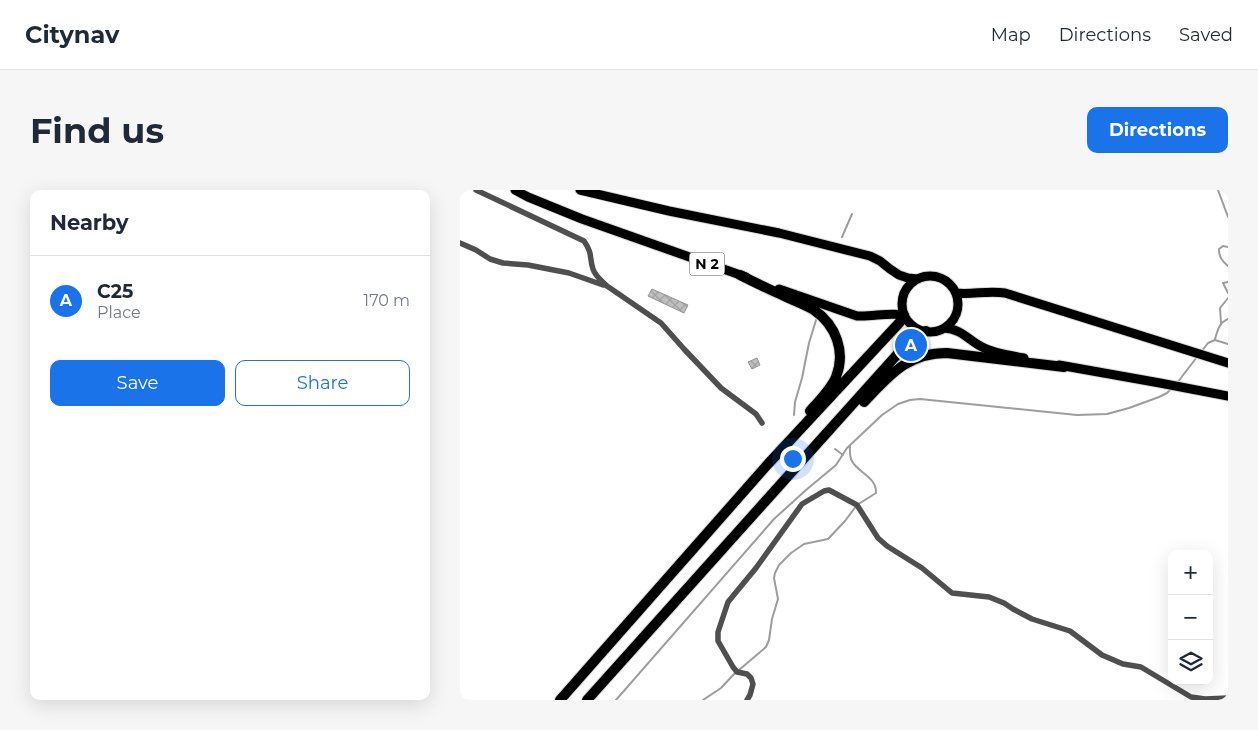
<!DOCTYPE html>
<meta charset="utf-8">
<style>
:root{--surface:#fff;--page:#f6f6f7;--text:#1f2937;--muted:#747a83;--line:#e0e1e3;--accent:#1a73e8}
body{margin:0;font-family:Montserrat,sans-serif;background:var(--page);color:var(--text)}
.controls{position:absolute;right:15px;bottom:15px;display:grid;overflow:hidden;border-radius:10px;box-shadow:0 5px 20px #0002}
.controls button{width:45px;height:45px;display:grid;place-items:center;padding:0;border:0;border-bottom:1px solid var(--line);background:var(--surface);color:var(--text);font:25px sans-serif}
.you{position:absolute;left:332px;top:268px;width:18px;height:18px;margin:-12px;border:4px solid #fff;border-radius:50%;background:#1a73e8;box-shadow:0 0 0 8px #1a73e833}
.badge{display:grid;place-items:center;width:32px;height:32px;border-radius:50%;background:var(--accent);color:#fff;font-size:16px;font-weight:700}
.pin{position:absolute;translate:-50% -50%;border:2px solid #fff;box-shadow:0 1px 5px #0006}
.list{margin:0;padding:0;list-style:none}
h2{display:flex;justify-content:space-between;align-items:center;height:65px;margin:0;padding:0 20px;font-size:21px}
h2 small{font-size:16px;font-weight:400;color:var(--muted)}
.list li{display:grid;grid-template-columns:32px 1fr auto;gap:15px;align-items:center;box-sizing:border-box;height:90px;padding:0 20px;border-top:1px solid var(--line)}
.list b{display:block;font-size:19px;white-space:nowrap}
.list p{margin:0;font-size:16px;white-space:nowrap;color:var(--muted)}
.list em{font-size:16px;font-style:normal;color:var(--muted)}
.actions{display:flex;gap:10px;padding:15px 20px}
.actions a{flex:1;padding:11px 0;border:1px solid var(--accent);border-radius:10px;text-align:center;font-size:18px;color:var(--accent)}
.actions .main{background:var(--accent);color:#fff}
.icon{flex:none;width:28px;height:28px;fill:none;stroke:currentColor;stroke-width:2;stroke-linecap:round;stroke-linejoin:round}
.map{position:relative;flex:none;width:768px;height:510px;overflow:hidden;border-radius:10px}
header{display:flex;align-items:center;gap:30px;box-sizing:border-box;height:70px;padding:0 25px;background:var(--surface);border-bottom:1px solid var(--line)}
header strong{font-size:24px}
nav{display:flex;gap:28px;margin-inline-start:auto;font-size:18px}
.intro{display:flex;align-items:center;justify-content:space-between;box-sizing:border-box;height:120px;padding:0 30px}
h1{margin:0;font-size:35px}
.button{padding:12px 22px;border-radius:10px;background:var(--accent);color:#fff;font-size:18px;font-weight:700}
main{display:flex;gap:30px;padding:0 30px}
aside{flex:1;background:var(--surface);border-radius:10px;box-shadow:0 5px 20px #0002}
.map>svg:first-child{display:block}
</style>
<header>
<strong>Citynav</strong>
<nav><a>Map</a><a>Directions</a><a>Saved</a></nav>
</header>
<div class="intro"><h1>Find us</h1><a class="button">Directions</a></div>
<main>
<aside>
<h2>Nearby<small></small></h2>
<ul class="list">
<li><span class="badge">A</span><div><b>C25</b><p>Place</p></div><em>170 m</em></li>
</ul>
<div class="actions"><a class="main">Save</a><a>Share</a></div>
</aside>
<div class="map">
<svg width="768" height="510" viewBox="0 0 768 510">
<defs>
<pattern id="building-cross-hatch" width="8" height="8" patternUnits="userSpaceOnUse" patternTransform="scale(1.25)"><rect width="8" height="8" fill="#bfbfbf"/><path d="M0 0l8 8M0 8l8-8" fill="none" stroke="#a2a2a2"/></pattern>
</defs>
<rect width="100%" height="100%" fill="#fff"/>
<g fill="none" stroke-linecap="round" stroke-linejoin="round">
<path stroke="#9d9d9d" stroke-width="2" d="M758,0L768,27
M382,47L392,24
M768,57L763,56L759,59C759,67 762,71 768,76
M768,92L763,93L768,103
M761,133L760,118L768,108
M755,149C758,139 759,133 768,129
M741,162L748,153L755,150L768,154
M717,193L737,167
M334,225L335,212L342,188L349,153L356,130
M375,259L383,265
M279,480L306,457L309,450L312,429L318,409L314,388L315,383L319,375L331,363L344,354L368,349L385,331L397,315L416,303C417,287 397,282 392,271C389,266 390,260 390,255
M156,510L314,329L346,300L376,275L387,258L422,225L438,214L450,210L460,209L617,225L647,224L669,218L699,207L707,203L712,198
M243,510L261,498L275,483"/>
</g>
<path fill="url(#building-cross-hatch)" stroke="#939393" d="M192,99L228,115L224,123L188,106Z
M297,168L300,175L292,179L288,172Z"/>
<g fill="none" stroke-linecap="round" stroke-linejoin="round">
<g stroke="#dbdbdb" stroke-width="11">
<path id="primary" d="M55,0L68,7L122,29L286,87
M120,0L209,21L319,43L410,66L420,71L430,79L439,85L448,88L458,89
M442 114a28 28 0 1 1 56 0a28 28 0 1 1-56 0Z
M319,99L397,126C413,127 428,122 444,125
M496,103C512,105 528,100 545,103L768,173
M484,138C502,139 508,150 522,157C535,164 550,165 564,168
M599,175L700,193L768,206"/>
</g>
<g stroke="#dbdbdb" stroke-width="12">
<path id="highway" d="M280,85C294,92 308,99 322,105C332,110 344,114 354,120C376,135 386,162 376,187C371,199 358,212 350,221
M404,212C430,185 447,163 487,163L604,177
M100,510L308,274L440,132L444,125
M127,510L452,148L466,141"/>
</g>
<path stroke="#4f4f4f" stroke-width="5.5" d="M16,0L124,51C133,64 129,67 133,79C135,86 142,91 147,96L201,133L224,159L261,198L296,224L302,233
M0,53L16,60L30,69L43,73L68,75L109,83L143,95
M287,510L290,505L293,494L291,488L287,484L277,482L273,477L258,451V442L268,412L296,378L342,314L364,301L369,300L397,315L418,348L427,356L462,378L492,403L529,407L544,413L553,419L572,429L610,441L642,465L663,474L681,477L731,507L745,509L768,508"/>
<use href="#primary" stroke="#000" stroke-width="9"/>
<use href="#highway" stroke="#000" stroke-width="10"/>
</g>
<g text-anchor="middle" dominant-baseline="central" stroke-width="5" stroke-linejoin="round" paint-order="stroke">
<rect fill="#fff" stroke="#4c4c4c" stroke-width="1" x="229.5" y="62.5" width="35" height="23" rx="4"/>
<g font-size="14" font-weight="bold" fill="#000">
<text x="247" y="74">N 2</text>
</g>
</g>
</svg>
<div class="controls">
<button>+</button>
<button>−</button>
<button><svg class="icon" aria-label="layers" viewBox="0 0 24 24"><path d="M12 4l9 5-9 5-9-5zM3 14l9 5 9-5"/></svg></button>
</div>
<div class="you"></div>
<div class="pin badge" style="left:451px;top:155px">A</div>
</div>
</main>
